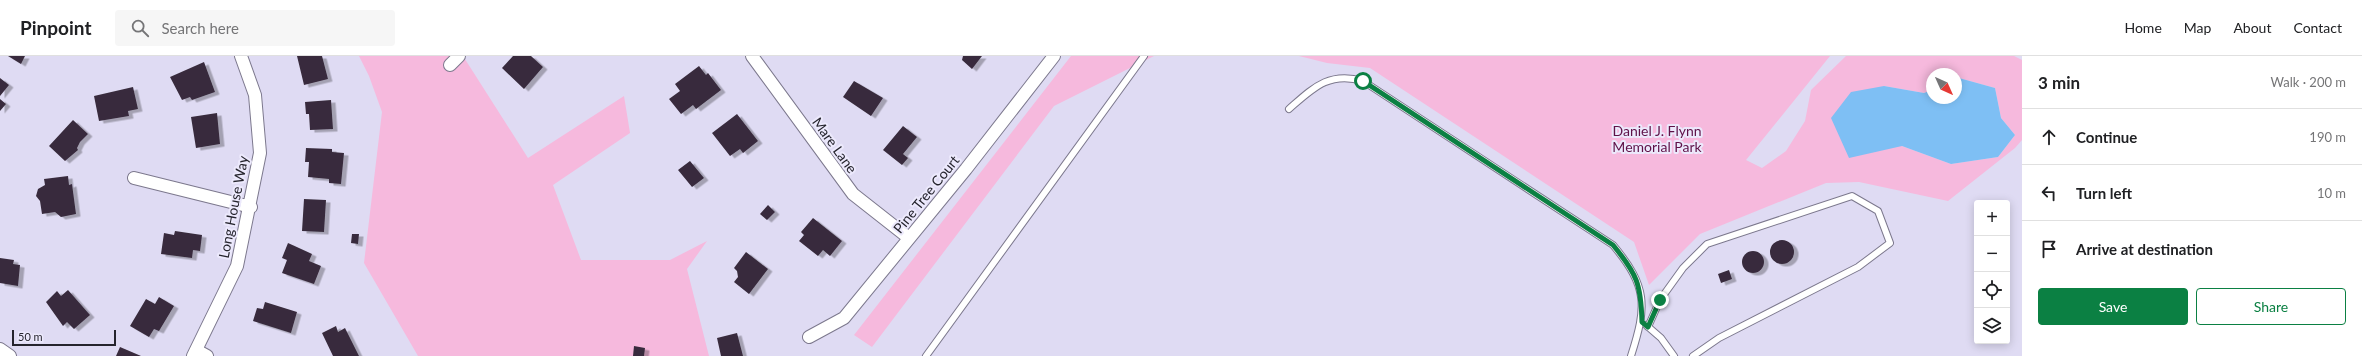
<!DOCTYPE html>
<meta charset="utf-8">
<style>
:root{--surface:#fff;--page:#f6f6f6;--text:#202124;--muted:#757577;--line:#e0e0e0;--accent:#0b8043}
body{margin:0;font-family:Lato,sans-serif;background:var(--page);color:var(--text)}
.controls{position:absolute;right:12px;bottom:12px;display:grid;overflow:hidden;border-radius:4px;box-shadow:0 2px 10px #0003}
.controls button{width:36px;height:36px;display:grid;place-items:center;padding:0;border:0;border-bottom:1px solid var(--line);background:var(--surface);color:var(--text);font:20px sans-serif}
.compass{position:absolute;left:1926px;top:12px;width:36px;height:36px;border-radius:50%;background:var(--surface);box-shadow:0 2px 10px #0003;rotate:135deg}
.scale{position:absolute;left:12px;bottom:10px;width:104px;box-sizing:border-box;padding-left:4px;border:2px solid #25242d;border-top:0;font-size:11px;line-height:14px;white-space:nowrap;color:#25242d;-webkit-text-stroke:3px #ece9fc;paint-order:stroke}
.stop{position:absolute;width:12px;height:12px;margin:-9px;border:3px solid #0b8043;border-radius:50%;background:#fff}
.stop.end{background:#0b8043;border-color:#fff;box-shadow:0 1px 4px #0008}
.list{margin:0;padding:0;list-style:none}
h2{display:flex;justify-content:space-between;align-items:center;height:52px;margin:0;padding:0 16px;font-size:17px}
h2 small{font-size:13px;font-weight:400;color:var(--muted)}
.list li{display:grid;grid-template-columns:26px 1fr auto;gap:12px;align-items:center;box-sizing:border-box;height:56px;padding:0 16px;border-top:1px solid var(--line)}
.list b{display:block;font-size:15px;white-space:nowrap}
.list em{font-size:13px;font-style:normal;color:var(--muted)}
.actions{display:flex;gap:8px;padding:12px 16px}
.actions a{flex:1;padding:9px 0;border:1px solid var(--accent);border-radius:4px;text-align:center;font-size:14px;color:var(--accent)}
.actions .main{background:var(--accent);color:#fff}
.icon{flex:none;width:22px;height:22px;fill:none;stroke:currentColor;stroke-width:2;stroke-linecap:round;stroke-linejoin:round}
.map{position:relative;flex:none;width:2022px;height:300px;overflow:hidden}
header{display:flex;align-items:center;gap:24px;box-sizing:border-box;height:56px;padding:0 20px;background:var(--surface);border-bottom:1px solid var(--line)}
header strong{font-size:19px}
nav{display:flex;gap:22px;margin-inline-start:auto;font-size:14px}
.search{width:280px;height:36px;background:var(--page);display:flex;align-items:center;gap:10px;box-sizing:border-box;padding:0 14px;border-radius:4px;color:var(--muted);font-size:15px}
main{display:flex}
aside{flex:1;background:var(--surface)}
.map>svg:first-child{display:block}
</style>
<header>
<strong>Pinpoint</strong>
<div class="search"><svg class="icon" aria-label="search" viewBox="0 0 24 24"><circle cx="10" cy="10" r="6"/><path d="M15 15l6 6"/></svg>Search here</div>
<nav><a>Home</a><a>Map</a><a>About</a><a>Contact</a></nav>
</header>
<main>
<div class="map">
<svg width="2022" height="300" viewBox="0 0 2022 300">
<defs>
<filter id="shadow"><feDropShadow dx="4.5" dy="2.5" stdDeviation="0" flood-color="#0004"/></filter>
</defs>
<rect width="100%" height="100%" fill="#dfdbf3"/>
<path fill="#f6b9dd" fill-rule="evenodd" d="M359,0H463L528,102L624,40L630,77L553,129L581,204H670L707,185L687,213L709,300H418L364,207L382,56L369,20Z
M1071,0H1154L1054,50L872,291L854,279Z
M1299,0H1830L1746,104L1762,112L1786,95L1805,65L1811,34L1846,0H2014L2022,4V84L2015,92L1948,145L1859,126L1826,127L1700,178L1649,229L1634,186L1370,12L1327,7ZM1932,18H1956V23L1959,22L1995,32L2001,62L2015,79L1998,101L1951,108L1902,90L1884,30L1924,37L1932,34Z"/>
<path fill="#7ebff4" d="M1959,22L1995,32L2001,62L2015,79L1998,101L1951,108L1902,90L1849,102L1831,62L1851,36L1884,30L1924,37L1932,34V42H1956V23Z"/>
<path fill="#382c3c" filter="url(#shadow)" d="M8,0H25L21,8Z
M297,0H322L328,23L304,29Z
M513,0H531L543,11L524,33L502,12Z
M963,0H982L972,13L962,4Z
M204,6L215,36L192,44L190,41L182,44L170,21Z
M699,10L706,19L708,17L721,34L696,53L693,49L681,58L669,43L680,35L675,28Z
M0,22L9,29L0,40Z
M854,25L883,42L871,60L843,41Z
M133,31L138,53L128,55L129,60L99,65L94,40Z
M0,43L6,48L0,55Z
M331,44L333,73L310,74L309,58H306L305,46Z
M217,57L220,88L196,92L191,61Z
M737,58L758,85L743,97L740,93L730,100L712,77Z
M73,64L88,78L80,86L77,92L78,94L65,105L49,90Z
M903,70L917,81L903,98L908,102L902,109L883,94Z
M306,92L332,93V96L344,97L341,128L329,127V123L308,121L309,106H305Z
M690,105L704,122L692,131L678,114Z
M68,120L69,129L72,128L76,158L61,161L55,156L42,158L40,145L36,140L38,133L45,129L44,123Z
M304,143L326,144L324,176L302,175Z
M768,149L775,156L767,164L760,158Z
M813,162L842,185L830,200L823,194L818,200L799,185L804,179L801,176Z
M175,175L202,179L200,195L193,194L192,202L161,198L164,177L174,179Z
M352,178H359L358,188L351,187Z
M1770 196a12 12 0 1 1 24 0a12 12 0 1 1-24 0Z
M288,187L312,198L309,205L321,210L314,228L282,217L287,204L282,202Z
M1742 206a11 11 0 1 1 22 0a11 11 0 1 1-22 0Z
M746,196L768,213L749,238L734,226L738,221L737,215L734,212Z
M0,202L14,204L13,208L20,209L18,230L0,227Z
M1729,214L1732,223L1721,227L1718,218Z
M68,234L90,259L74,273L67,266L63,270L46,246L57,235L61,240Z
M159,241L174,250L159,275L154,273L149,281L130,270L146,243L155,248Z
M265,246L297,256L291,277L253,265L257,252L263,253Z
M336,270L338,276L345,272L359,300H333L322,277Z
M737,277L743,300H721L717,282Z
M634,290L645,292L644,300H633Z
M120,291L141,300H116Z"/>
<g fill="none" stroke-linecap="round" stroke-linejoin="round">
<g stroke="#7c788d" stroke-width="8">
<path id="lane" d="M1289,53C1313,32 1329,15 1363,25L1613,189C1648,231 1647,250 1631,300
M1646,269L1661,282L1674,300
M1648,271L1660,244L1683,212L1707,188L1852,140L1878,155L1890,187L1858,211L1719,282L1693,300
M926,300L1144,0"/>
</g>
<g stroke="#7c788d" stroke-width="14">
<path id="street" d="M752,0L853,138L909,182
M450,9L459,0
M134,122L251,151
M809,281L844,262L966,113L1054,0
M0,293L10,300
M196,294L207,300
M193,300L237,210L260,97L255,39L241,0"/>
</g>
<use href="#lane" stroke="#fff" stroke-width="6"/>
<use href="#street" stroke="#fff" stroke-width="12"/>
</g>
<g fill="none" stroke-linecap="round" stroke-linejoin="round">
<path stroke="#0b8043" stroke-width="5" d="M1363,25L1613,189C1637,218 1641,228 1642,266L1648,271L1660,244"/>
</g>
<g text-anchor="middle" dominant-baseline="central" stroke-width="4" stroke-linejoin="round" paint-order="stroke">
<g font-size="14" fill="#5f1148" stroke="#ece9fc">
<text x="1657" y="74">Daniel J. Flynn<tspan x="1657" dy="16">Memorial Park</tspan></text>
</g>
<g font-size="14" fill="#25242d" stroke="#ece9fc">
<text transform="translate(835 89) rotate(54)">Mare Lane</text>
<text transform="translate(926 138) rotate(-51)">Pine Tree Court</text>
<text transform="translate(233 151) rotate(-79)">Long House Way</text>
</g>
</g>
</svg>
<div class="controls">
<button>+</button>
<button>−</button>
<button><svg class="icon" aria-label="locate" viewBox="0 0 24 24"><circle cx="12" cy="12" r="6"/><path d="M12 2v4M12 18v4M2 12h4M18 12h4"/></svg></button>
<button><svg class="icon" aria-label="layers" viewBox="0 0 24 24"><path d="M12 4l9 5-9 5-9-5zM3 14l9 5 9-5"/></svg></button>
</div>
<svg class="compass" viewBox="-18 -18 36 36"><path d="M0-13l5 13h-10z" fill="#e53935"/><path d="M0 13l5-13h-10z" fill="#757577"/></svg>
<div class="scale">50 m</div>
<div class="stop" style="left:1363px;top:25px"></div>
<div class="stop end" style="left:1660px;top:244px"></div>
</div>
<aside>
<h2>3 min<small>Walk · 200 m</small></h2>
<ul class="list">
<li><svg class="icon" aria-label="ahead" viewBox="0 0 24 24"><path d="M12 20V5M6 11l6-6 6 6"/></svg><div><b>Continue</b></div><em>190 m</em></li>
<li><svg class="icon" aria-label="left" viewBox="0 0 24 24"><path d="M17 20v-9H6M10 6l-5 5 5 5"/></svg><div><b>Turn left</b></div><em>10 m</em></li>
<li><svg class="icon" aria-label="arrive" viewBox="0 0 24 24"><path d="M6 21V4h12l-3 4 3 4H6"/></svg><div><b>Arrive at destination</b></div></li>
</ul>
<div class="actions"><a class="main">Save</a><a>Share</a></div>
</aside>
</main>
